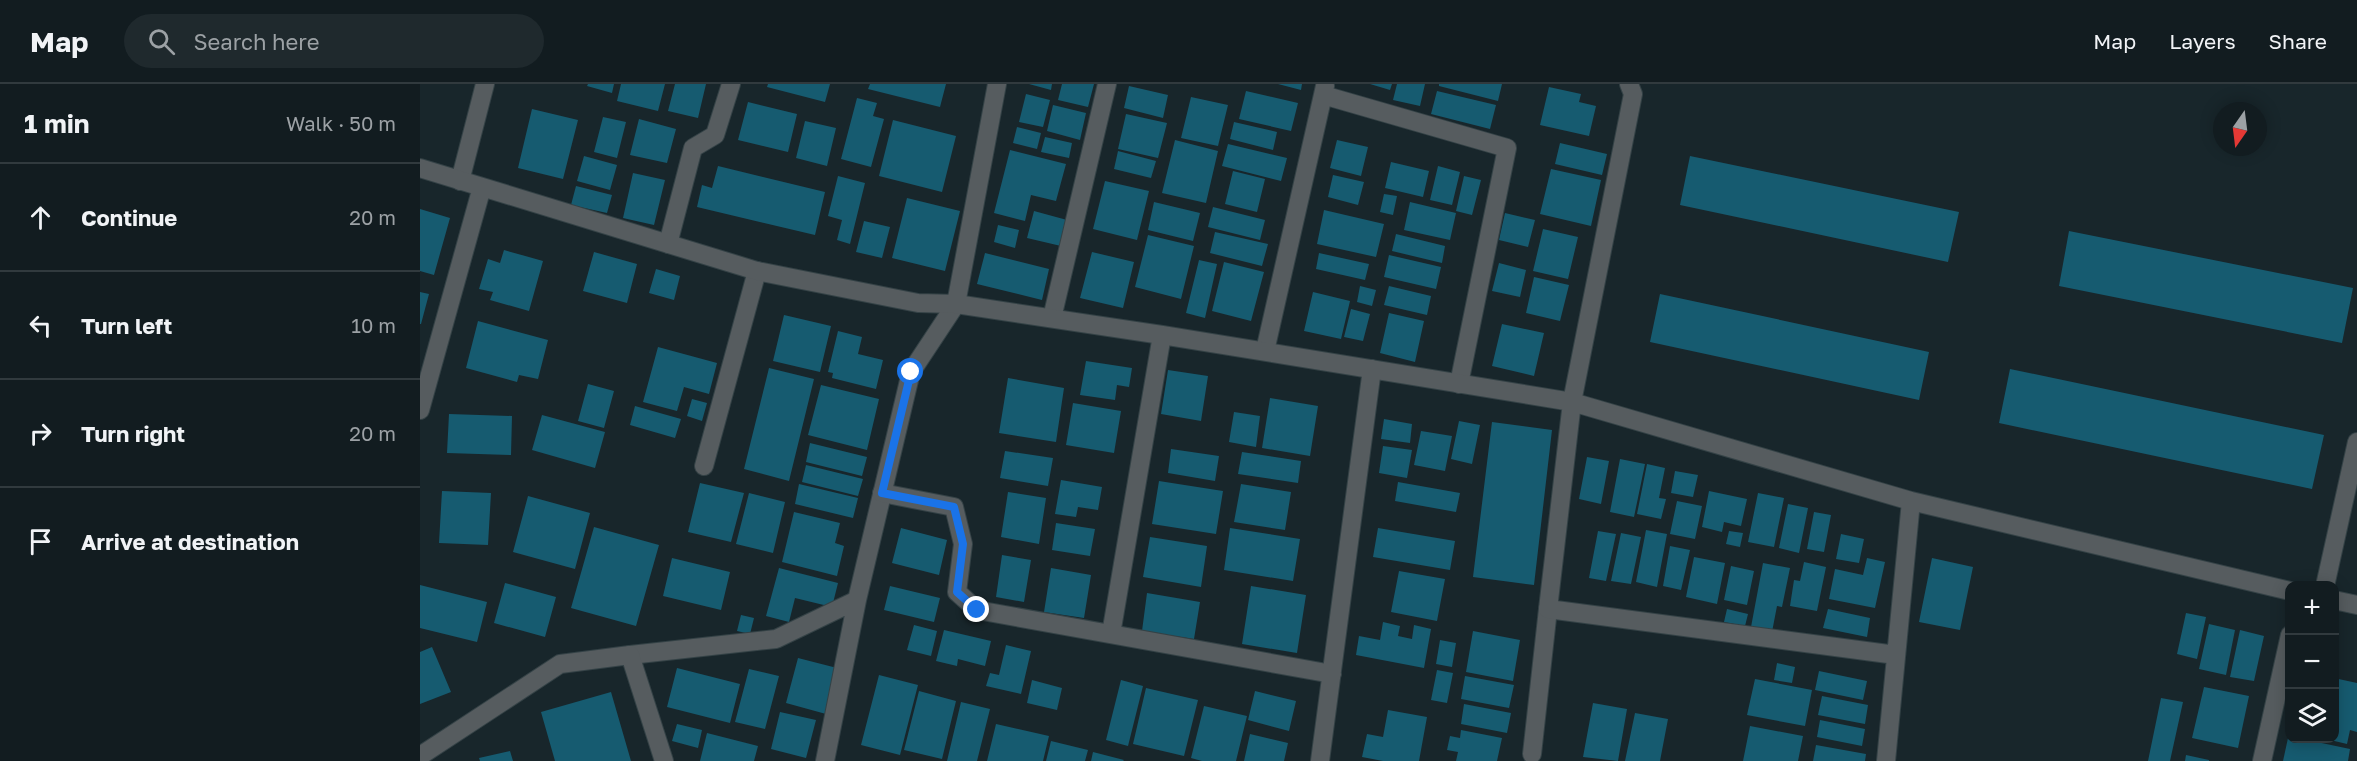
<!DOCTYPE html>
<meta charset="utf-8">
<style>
:root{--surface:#121c20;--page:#1f292d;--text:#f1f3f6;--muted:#9ca1a5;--line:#313a3e}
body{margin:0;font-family:"Golos Text",sans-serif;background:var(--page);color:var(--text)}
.controls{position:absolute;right:18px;bottom:18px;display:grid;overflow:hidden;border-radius:12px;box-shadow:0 3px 15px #0003}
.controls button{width:54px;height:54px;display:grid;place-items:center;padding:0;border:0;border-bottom:2px solid var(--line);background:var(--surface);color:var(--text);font:30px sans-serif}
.compass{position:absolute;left:1793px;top:18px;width:54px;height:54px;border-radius:50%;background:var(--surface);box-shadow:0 3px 15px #0003;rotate:194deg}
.stop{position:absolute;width:18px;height:18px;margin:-14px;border:4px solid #1a73e8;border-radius:50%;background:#fff}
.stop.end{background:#1a73e8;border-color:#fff;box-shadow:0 2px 6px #0008}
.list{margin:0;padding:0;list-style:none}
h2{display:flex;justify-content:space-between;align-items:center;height:78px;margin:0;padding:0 24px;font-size:26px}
h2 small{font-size:20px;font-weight:400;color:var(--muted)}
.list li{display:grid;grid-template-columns:39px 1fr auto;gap:18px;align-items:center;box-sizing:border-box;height:108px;padding:0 24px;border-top:2px solid var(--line)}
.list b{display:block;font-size:22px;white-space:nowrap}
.list em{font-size:20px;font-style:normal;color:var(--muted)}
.icon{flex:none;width:33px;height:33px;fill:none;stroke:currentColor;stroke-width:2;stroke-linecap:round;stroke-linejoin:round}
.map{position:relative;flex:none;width:1937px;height:677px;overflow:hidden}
header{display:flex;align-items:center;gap:36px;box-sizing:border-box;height:84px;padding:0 30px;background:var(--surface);border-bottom:2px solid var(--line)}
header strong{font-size:28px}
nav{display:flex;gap:33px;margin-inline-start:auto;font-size:21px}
.search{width:420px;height:54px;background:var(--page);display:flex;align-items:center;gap:15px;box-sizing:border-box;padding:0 21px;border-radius:33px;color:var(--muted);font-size:22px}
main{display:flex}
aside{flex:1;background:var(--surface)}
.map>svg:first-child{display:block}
</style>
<header>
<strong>Map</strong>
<div class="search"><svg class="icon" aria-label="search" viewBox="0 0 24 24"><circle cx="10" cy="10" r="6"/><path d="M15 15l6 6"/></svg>Search here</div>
<nav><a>Map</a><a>Layers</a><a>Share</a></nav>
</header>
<main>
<aside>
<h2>1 min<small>Walk · 50 m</small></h2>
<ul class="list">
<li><svg class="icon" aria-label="ahead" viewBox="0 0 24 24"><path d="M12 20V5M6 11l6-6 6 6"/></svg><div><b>Continue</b></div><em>20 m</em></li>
<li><svg class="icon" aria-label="left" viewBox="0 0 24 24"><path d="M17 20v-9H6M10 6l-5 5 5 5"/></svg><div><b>Turn left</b></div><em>10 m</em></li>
<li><svg class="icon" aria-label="right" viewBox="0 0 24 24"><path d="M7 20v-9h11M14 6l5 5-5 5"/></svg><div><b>Turn right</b></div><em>20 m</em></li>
<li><svg class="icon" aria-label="arrive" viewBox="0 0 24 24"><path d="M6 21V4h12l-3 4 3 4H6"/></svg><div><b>Arrive at destination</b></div></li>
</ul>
</aside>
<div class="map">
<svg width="1937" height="677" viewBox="0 0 1937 677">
<rect width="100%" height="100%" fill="#18262b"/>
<path fill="#165b70" d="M168,0H194L192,9L167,2Z
M201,0H245L238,27L197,17Z
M255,0H286L278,34L248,27Z
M348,0H410L405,18L347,3Z
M450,0H526L520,23L448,5Z
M609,0H632L631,6Z
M642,0H674L668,23L638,16Z
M858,0H882L881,6Z
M950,0H972L970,6Z
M977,0H1005L1000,22L973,16Z
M1019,0H1082L1078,17L1019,2Z
M709,2L748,11L743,34L704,24Z
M1129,3L1161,10L1159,18L1176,22L1169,52L1120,41Z
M826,7L878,19L871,47L819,35Z
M1017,7L1076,21L1070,45L1011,30Z
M606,10L630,16L623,43L599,38Z
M771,13L808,21L798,62L761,54Z
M437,14L457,19L453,32L464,35L451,83L421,75Z
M328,18L377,30L368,68L318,56Z
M633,21L666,29L660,56L627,47Z
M112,25L158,36L143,95L98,84Z
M706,30L747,39L738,74L698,65Z
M183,33L206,38L197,74L174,68Z
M219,35L256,45L247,79L210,71Z
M473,36L536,52L522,108L459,92Z
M385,37L416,44L407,82L376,74Z
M814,38L857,48L853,66L810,55Z
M597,43L621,49L617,65L593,59Z
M625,53L652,59L649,74L621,68Z
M755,56L798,67L786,119L742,109Z
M917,56L948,63L941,92L910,84Z
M1140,59L1187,70L1182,91L1135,80Z
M808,60L867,74L861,97L802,82Z
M590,66L646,80L636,117L611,111L605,137L574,129Z
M698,67L736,77L731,94L694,85Z
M164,72L197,81L190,106L157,97Z
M1270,72L1539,128L1528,178L1260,121Z
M971,78L1009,87L1003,113L965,104Z
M298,82L405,108L395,151L277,123L282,101L292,104Z
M1018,82L1040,88L1032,121L1010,116Z
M1131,85L1181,96L1171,142L1120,130Z
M813,87L845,95L837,128L805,120Z
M213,89L245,96L234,141L203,134Z
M913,91L944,98L938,121L908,113Z
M418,92L445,99L430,160L417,156L422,136L408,132Z
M1044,92L1061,96L1052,131L1036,127Z
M685,97L729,107L717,156L673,145Z
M156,102L192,111L187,129L151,121Z
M964,110L977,112L973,131L960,128Z
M487,114L540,127L525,187L472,174Z
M734,118L780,129L773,157L728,146Z
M990,118L1036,129L1030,156L984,146Z
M793,123L845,136L840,156L788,143Z
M0,125L30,134L14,191L0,187Z
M904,126L964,140L956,173L897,160Z
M614,127L647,136L641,162L607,154Z
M1085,129L1115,136L1108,163L1079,156Z
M444,137L470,143L462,174L436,168Z
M578,141L599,146L595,164L574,158Z
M1123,145L1158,153L1148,195L1113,187Z
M1649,147L1933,204L1922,259L1639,202Z
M795,148L848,160L842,182L790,169Z
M976,150L1025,162L1022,179L972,167Z
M728,151L774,162L761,215L715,203Z
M84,166L123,177L109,227L70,216L73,208L59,205L68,175L80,179Z
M174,168L217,180L207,219L163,207Z
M672,168L714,178L703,224L660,214Z
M565,169L629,185L622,216L557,200Z
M899,169L949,180L945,196L896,185Z
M969,171L1021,183L1016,205L964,193Z
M779,176L797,180L785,234L766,229Z
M804,178L844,188L831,237L792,227Z
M1079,179L1106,186L1100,213L1072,207Z
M236,185L260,192L254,216L229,209Z
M1114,193L1149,201L1140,237L1106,229Z
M940,202L956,206L952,222L937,218Z
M969,202L1011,212L1007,231L964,221Z
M0,208L9,210L1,240H0Z
M893,208L930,217L921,255L884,247Z
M1240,210L1509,268L1499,316L1230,258Z
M931,225L950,230L943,257L924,253Z
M969,229L1004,237L995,278L960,269Z
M364,231L411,242L400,288L353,277Z
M58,237L128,256L118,295L99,291L97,298L46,284Z
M1082,240L1124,249L1114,292L1072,282Z
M418,247L442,253L438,270L463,276L456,305L412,294L413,289L408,288Z
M238,263L297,279L289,310L264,303L257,327L223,318Z
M666,277L712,284L709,303L697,301L695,316L660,311Z
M349,284L394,295L369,397L324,385Z
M1590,285L1904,351L1892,405L1579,339Z
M748,286L788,292L781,337L741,330Z
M588,294L644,304L636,358L579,349Z
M168,300L194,307L184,344L158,337Z
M401,301L459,315L447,366L388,351Z
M850,314L898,322L890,372L842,364Z
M272,315L287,319L282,337L267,332Z
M653,319L701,327L694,369L646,361Z
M215,322L261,335L255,354L210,341Z
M814,328L840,332L836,363L809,358Z
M29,330L92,332L91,371L27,369Z
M122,331L185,348L175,384L112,366Z
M964,335L992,340L990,359L961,355Z
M1039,337L1060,341L1052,380L1031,375Z
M1072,338L1132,346L1114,501L1053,493Z
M1001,347L1032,352L1025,387L994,381Z
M390,359L447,373L442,392L386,378Z
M963,362L992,366L987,394L959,389Z
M751,365L799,372L795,397L748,389Z
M585,367L633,374L628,402L580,394Z
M822,368L881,377L878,399L818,390Z
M1167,373L1189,377L1181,420L1159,415Z
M1200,375L1225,380L1214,433L1190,428Z
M1227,380L1245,384L1239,414L1246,415L1241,435L1217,430Z
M386,381L443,395L438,412L382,398Z
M1255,387L1278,391L1273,413L1251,409Z
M641,396L682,403L678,426L658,423L656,433L635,430Z
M739,397L803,407L796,450L732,440Z
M978,398L1040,409L1036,428L975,417Z
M280,399L324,409L311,458L268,448Z
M379,400L438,414L433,434L375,420Z
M821,400L871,408L865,446L814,438Z
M22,407L71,409L68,461L19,459Z
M1289,407L1327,415L1321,442L1304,438L1302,448L1282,443Z
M588,408L626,414L619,460L581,453Z
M329,409L365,418L353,469L316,460Z
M1338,409L1364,414L1354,463L1328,458Z
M108,412L170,429L155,485L93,468Z
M1257,417L1282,422L1275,455L1250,450Z
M1368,420L1388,424L1379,469L1359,464Z
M374,428L420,439L415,459L424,462L417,492L362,478Z
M1394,428L1411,431L1404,468L1387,465Z
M636,439L675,445L670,472L632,466Z
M174,443L239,461L216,542L151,524Z
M481,444L527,456L519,491L472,479Z
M810,444L880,455L873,497L804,486Z
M958,444L1035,457L1030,486L953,473Z
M1226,446L1247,450L1237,503L1216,498Z
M1178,447L1196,450L1186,497L1169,494Z
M1309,447L1323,449L1320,463L1306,460Z
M1201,449L1221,453L1211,500L1191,497Z
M1421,450L1444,455L1439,479L1416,475Z
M730,453L787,462L781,503L723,493Z
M1250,462L1270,466L1261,506L1243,502Z
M582,471L611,476L604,518L576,513Z
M1274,473L1305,479L1297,520L1266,513Z
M252,474L310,488L301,526L243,512Z
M1447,474L1465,478L1455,524L1409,515L1415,485L1443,491Z
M1512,474L1553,483L1540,546L1499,538Z
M1384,478L1406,483L1397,527L1370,522L1374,496L1380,497Z
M1343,479L1370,484L1362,523L1357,522L1352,548L1331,543Z
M1311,482L1334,487L1327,521L1304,516Z
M359,484L418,499L412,523L375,514L369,538L346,532Z
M631,484L671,491L664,534L624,528Z
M979,487L1025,495L1017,537L971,528Z
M85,499L136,513L125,553L74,539Z
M0,501L67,518L57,558L0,544Z
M470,502L520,514L514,538L464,526Z
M831,502L886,511L877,569L822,560Z
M727,509L780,518L774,555L722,547Z
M1307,525L1328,530L1325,542L1304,538Z
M1408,525L1450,534L1447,553L1403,544Z
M1766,529L1786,533L1777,575L1757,570Z
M321,531L334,534L330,550L317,547Z
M963,538L980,542L978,552L992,555L994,541L1011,545L1004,584L936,571L939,552L960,556Z
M1789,540L1815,546L1806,591L1779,585Z
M494,541L517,547L511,572L487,566Z
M524,546L571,557L565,582L538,575L537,582L516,577Z
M1820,546L1844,552L1834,597L1810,593Z
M1053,547L1100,556L1093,597L1046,588Z
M1020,556L1036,559L1032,583L1016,580Z
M586,561L611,567L601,610L566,602L570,589L579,591Z
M12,563L31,608L0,620V568Z
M378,574L417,584L406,630L366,619Z
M1357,579L1375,583L1372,599L1354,596Z
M257,584L320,600L310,639L247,623Z
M329,585L359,592L345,645L315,638Z
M1017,586L1033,589L1027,619L1011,616Z
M1399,587L1447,597L1443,616L1395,606Z
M459,591L498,601L480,671L441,661Z
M1045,592L1094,601L1089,624L1041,615Z
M1914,594L1937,599V648L1930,646L1927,660L1906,655L1914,654Z
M1335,595L1392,606L1385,642L1327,631Z
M612,596L642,604L637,626L607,619Z
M701,596L723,602L708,662L686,656Z
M1784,603L1829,612L1818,664L1772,654Z
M726,604L778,616L764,672L713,660Z
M499,607L536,617L522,675L484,666Z
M835,607L876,617L869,647L828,636Z
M191,608L211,677H135L121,628Z
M1402,612L1448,621L1445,640L1398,631Z
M1741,614L1763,618L1750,677H1728Z
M541,618L570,625L557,677H527Z
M1173,619L1207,625L1198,677L1163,673Z
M1044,620L1091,629L1087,649L1041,640Z
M784,622L827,632L816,677H782L771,674Z
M968,626L1007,633L999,677H963L942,673L947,650L963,653Z
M360,628L396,636L386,674L351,665Z
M1215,629L1248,635L1240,677H1205Z
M1400,636L1445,645L1442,662L1397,653Z
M257,640L282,646L278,664L252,657Z
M576,640L629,652L623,677H567Z
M1330,642L1383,652L1378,677H1323Z
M1041,646L1082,654L1077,677H1036L1038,668L1027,666L1030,652L1040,654Z
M287,649L338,662L334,677H280Z
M830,650L868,659L864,677H824Z
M1868,654H1878L1930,665L1928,677H1863Z
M631,657L668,666L665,677H626Z
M1396,661L1446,670L1445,677H1393Z
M90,667L93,677H60L59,674Z
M673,668L704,676L703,677H671Z
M1766,671L1789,676V677H1765Z"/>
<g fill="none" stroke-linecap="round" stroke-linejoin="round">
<g stroke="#344246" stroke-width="20">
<path id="lane" d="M903,11L1087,64L1039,300
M40,97L65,0
M632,234L687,0
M845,267L905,2
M284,382L337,187
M1905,502L1937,358
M210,571L356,555L437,516
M1112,670L1128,525
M405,677L437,516L491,288L536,220
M1842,677L1870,551"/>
</g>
<g stroke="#344246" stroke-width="20">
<path id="street" d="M1209,0L1213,10L1152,318L1128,525L1476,571
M0,84L337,187L498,219L536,220L742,251L1152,318L1491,417L1870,507
M248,160L273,64L295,51L311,0
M536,220L577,0
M0,326L62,103
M462,409L534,423L543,460L537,508L557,526L912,590
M1914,516L1937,521
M691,550L742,251
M0,672L140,580L210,571L244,677
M900,677L952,285
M1466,677L1491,417"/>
</g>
<use href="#lane" stroke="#565c5f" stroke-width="18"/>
<use href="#street" stroke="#565c5f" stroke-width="18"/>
</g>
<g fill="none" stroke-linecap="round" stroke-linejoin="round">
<path stroke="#1a73e8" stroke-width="8" d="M491,288L462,409L534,423L543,460L537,508L557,526"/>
</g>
</svg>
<div class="controls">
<button>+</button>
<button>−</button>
<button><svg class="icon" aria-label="layers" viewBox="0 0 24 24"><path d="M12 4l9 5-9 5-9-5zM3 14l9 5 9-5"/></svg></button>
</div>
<svg class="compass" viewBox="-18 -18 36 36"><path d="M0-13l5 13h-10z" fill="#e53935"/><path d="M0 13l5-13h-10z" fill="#9ca1a5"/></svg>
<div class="stop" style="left:491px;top:288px"></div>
<div class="stop end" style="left:557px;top:526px"></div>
</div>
</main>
